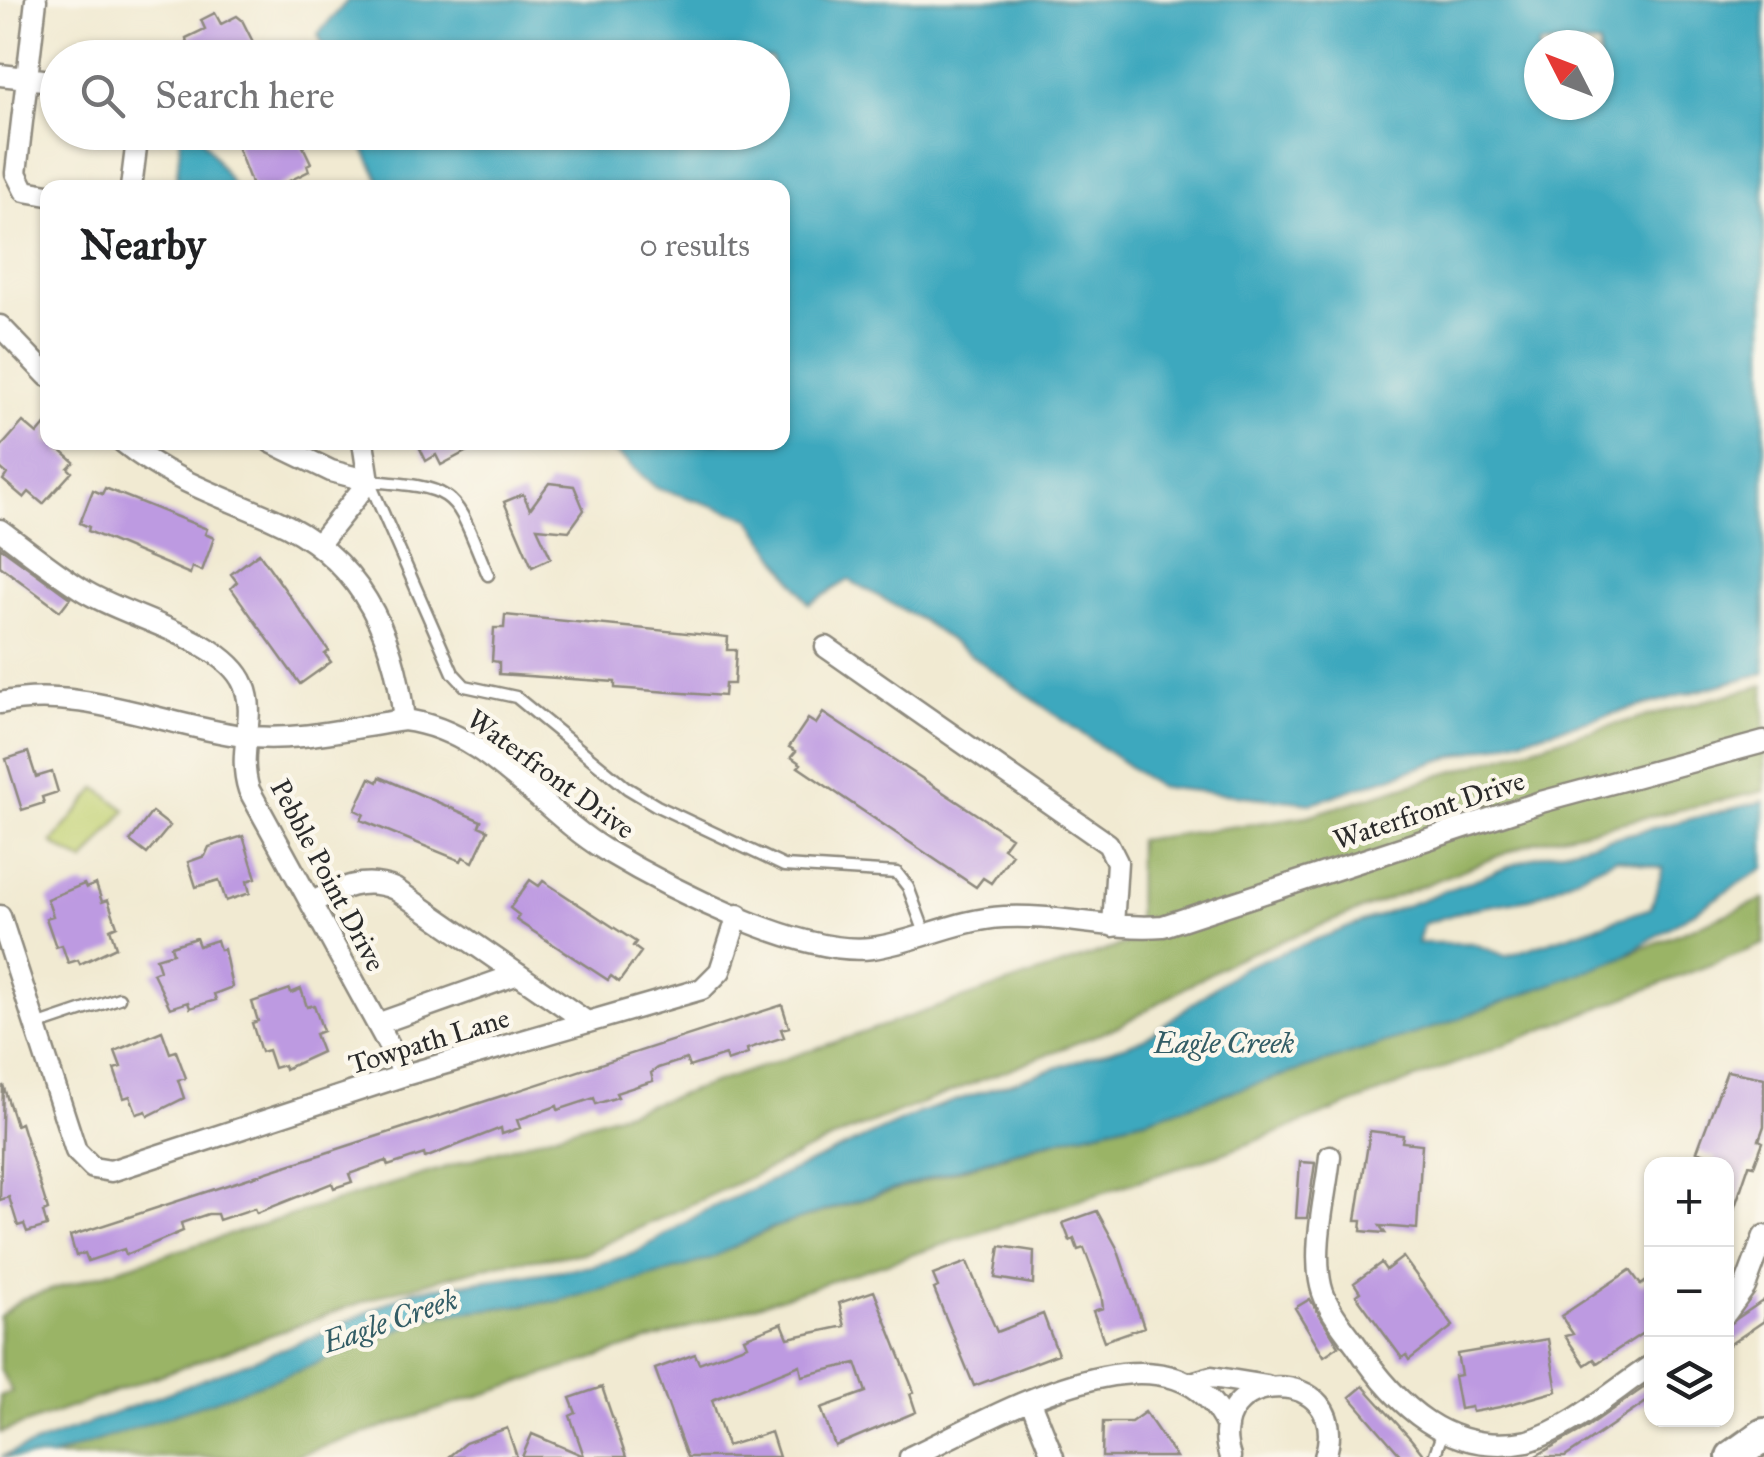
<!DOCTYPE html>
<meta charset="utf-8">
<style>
:root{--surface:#fff;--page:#f2f2f2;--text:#202124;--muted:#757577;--line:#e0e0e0}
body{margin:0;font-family:"IM FELL Great Primer",serif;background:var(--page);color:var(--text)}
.controls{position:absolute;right:30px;bottom:30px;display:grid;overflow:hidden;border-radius:20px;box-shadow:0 2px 8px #0004}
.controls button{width:90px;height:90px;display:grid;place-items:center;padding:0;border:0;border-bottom:2px solid var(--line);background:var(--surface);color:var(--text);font:50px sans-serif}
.compass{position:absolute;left:1524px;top:30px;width:90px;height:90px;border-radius:50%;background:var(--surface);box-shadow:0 2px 8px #0004;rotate:312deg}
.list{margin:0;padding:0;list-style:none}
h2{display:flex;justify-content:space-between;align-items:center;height:130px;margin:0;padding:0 40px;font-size:42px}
h2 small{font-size:32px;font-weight:400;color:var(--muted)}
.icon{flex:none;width:55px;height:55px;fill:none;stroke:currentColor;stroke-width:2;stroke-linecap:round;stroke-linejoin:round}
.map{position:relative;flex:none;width:1764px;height:1457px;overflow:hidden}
.search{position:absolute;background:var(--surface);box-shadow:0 2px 8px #0004;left:40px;top:40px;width:750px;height:110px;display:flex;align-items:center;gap:25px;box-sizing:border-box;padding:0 35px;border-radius:55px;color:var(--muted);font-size:38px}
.panel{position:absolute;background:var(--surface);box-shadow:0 2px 8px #0004;left:40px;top:180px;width:750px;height:270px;border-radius:20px}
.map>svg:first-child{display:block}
</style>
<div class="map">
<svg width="1764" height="1457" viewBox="0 0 1764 1457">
<rect width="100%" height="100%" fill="#fbf7ec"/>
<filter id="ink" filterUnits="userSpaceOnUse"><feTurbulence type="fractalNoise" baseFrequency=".01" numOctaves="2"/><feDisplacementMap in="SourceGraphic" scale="20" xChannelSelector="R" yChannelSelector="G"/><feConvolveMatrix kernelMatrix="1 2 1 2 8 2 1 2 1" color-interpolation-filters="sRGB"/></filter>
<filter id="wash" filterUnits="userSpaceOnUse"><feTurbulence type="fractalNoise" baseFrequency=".0048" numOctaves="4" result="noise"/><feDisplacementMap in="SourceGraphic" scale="40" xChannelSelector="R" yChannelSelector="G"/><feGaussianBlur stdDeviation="2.25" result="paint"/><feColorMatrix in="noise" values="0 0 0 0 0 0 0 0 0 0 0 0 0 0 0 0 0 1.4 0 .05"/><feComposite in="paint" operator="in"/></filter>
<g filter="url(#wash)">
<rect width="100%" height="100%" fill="#f1ead2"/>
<path fill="#c3d274" stroke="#777e50" stroke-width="2.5" d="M97,788L126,810L84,862L52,843Z"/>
<path fill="#9ab466" stroke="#627048" stroke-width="2.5" d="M1764,685V791L1534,842L1233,960L1117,1027L848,1132L585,1253L501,1263L390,1292L0,1433V1396L12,1392L0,1369V1316L22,1299L663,1100L1137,940L1138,840L1308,816L1553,741Z
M1764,899V944L1227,1152L292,1457H51L435,1315L558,1301L720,1253L778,1226L1060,1139L1149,1118L1626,955Z"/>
<path fill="#3ea8be" stroke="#346a74" stroke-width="2.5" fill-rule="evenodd" d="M348,0H1764V673L1441,760L1312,803L1158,787L921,620L849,580L809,604L750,518L655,487L605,443L782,442V188L383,187L356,133L772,132V58L327,57L318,34ZM1539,45H1599V105H1539Z
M181,133H199L234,187H176Z
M1764,801V868L1621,958L1442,1025L1149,1118L1035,1145L869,1197L772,1228L707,1260L654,1276L558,1301L435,1315L298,1371L51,1457H1L318,1335L414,1290L593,1266L635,1253L706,1210L921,1112L1144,1039L1241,968L1534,857ZM1616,858L1663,868L1651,908L1506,956L1472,943H1418L1423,924L1470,909L1530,899Z"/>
<g id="blocks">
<path fill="#bd9ae1" d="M215,13L221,24L237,16L242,20L261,58H190L186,38L205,29L201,20Z
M242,132H296L311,163L307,165L309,171L275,188H253L233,136Z
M48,421V442H66L60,450L74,462L68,468L72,472L43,504L29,492L24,498L3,480L7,474L0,468V448L23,422L37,434Z
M417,442H484L441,465L436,455L426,461Z
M549,483L574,486L584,510L569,531L537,528L551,558L532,567L504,502L523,494L530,509Z
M105,488L207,529L205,534L214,538L202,571L192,567L190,574L88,531L89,527L80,523L93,490L102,494Z
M0,547L70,598L60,611L0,566Z
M259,553L329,651L325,654L331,662L300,684L231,588L237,582L231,574Z
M505,615L728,637L727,650H736L734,684H725L724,696L615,688V682L499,674V662L492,661L494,628H504Z
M823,713L1011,837L1003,848L1012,854L991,883L983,878L976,887L798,767L801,764L791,757L796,751L789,747L808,719L816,724Z
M28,752L36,777L52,772L58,792L42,797L44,803L22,810L6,759Z
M380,777L481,821L479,826L488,830L473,862L463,857L461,861L361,820L364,814L355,810L370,778L378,782Z
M152,812L170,826L147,854L130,841Z
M243,836L256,878L247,881L250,893L226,901L219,880L196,887L188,862L205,856L209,847Z
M530,880L539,886L543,881L636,942L633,946L641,952L619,982L611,976L608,980L516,920L519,915L510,908Z
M84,884L86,888L96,884L102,902L108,900L117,926L110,929L116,947L80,964L78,960L68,963L62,945L56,947L46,918L53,916L47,899Z
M196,938L199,946L217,940L220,950L224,949L232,987L214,994L216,1000L190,1008L188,1002L170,1008L153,973L160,970L156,958L173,953L171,946Z
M290,989L291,993L301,989L307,1007L314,1005L323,1031L315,1034L322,1052L285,1069L284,1065L274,1068L268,1050L261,1052L252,1023L258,1021L252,1002Z
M782,1005L789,1027L781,1029L784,1037L747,1049L748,1054L727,1061L725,1055L689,1067L686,1059L658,1068L651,1073L653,1081L616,1093L618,1097L596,1104L594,1098L558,1110L557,1106L517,1120L520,1128L502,1134L501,1128L425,1158L424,1154L388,1166L386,1161L349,1174L352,1182L334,1188L332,1183L257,1213L255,1208L219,1220L217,1214H208L181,1223L183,1231L126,1255L124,1249L88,1261L85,1253L76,1256L70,1236Z
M162,1031L170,1053L176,1051L186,1078L178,1080L184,1098L148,1116L146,1111L137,1114L130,1096L124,1098L114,1069L121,1067L115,1051Z
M1727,1071L1764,1078V1126L1759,1140L1763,1142L1754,1166L1749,1165L1729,1224L1726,1164H1713L1716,1158L1697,1151Z
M3,1085L16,1125L21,1123L48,1210L43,1212L47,1226L27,1232L24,1224L18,1226L9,1197L0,1200Z
M1370,1131L1403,1135L1402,1142L1422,1144L1417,1229L1380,1226L1385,1233L1361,1231L1362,1220H1356Z
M1300,1162L1315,1163L1307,1218H1296Z
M1097,1211L1117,1248L1144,1327L1104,1341L1093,1311L1103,1308L1101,1293L1084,1248L1078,1250L1074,1239L1070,1241L1063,1223Z
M1000,1246L1034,1251L1033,1284L995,1278Z
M1403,1257L1453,1326L1409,1360L1406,1355L1402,1358L1385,1335L1356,1295L1360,1292L1354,1283L1381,1263L1386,1270Z
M967,1262L997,1332L1043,1314L1058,1354L974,1386L934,1289L938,1287L933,1275Z
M1630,1270L1641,1285L1652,1277V1327L1597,1363L1594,1359L1585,1365L1565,1336L1573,1334L1561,1316Z
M874,1291L914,1392L910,1394L916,1412L835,1446L821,1408L866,1392L856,1363L802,1376L800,1365L712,1400L727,1446L771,1432L779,1457H687L655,1369L695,1354L699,1363L747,1345L744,1338L782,1323L788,1338L845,1326L839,1303Z
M1310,1299L1339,1346L1324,1356L1295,1308Z
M1764,1300V1321L1726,1347V1326Z
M1548,1339L1557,1391L1500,1407L1472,1412L1471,1407L1460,1409L1454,1376L1461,1375L1457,1354Z
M1652,1382V1398L1565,1457H1534L1584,1429Z
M1363,1386L1411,1439L1425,1457H1402L1350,1397Z
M602,1387L626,1457H522L532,1434L584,1456L570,1416L576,1413L570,1398Z
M1145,1412L1176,1457H1102L1103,1422H1131Z
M507,1428L517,1457H448L465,1443Z"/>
</g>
</g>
<g filter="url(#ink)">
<use href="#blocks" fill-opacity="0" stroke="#8e8a7e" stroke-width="2.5"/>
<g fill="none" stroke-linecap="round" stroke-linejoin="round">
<g stroke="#8e8a7e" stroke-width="15">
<path id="lane" d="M488,575C453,493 463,488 369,481L453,673L465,686L516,697L627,788L657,806L784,866L897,873L908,887L925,933
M36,1026L119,998
M1434,1457L1442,1434"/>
</g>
<g stroke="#8e8a7e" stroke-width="25">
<path id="street" d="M0,75L27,78L36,0
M131,188L138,132
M48,195L25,191L16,173L27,78L58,82
M0,326L48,376
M123,442C168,479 221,496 273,519C358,556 395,632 404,720
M271,442L331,471L369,481L363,442
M0,530C27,550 53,571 81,589C123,617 225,638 244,685C258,718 236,750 249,790L405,1075
M318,545L369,481
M826,647L1108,844L1117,862L1113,926
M0,703C79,685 165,726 243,736C295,743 353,727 404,720C487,730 538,809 605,850C667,887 800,957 872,948C917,942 958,919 1004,917C1057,914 1109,930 1163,926L1541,802L1764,742
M311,903C339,888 365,876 395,889L587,1022
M0,916L76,1151L93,1168L111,1171L405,1075L702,989L720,971L738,915
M377,1024L518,974
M1330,1156C1326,1196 1312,1247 1321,1286C1326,1308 1343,1327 1356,1345C1395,1404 1448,1457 1528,1441C1572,1428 1614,1390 1652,1365
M1726,1313L1745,1287L1764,1236
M1191,1383L1212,1377L1267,1386
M1031,1402L1053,1457
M910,1457C989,1421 1172,1306 1227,1427
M1230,1457C1200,1366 1355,1362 1325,1457"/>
</g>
<g stroke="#8e8a7e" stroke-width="38">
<path id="primary" d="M1733,1457L1764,1435"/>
</g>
<use href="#lane" stroke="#fff" stroke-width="10"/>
<use href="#street" stroke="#fff" stroke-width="20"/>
<use href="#primary" stroke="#fff" stroke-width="32"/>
</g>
</g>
<g text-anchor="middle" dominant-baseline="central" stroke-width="9" stroke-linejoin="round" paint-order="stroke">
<g font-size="28" fill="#2b2b2b" stroke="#fbf7ec">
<text transform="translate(551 774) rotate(36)">Waterfront Drive</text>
<text transform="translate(1429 810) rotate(-18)">Waterfront Drive</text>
<text transform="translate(328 875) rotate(62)">Pebble Point Drive</text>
<text transform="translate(429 1041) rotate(-17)">Towpath Lane</text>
</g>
<g font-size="30" font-style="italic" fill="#335d66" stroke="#fbf7ec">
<text x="1224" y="1043">Eagle Creek</text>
<text transform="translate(390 1321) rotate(-19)">Eagle Creek</text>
</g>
</g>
</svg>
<div class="controls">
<button>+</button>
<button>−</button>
<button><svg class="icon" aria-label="layers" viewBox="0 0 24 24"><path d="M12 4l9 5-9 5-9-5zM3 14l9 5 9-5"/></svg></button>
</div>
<svg class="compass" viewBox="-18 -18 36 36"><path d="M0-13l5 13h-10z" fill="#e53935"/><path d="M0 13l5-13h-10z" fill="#757577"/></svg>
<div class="search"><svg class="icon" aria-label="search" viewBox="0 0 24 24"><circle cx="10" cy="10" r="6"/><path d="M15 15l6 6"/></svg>Search here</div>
<section class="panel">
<h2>Nearby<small>0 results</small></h2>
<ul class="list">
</ul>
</section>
</div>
